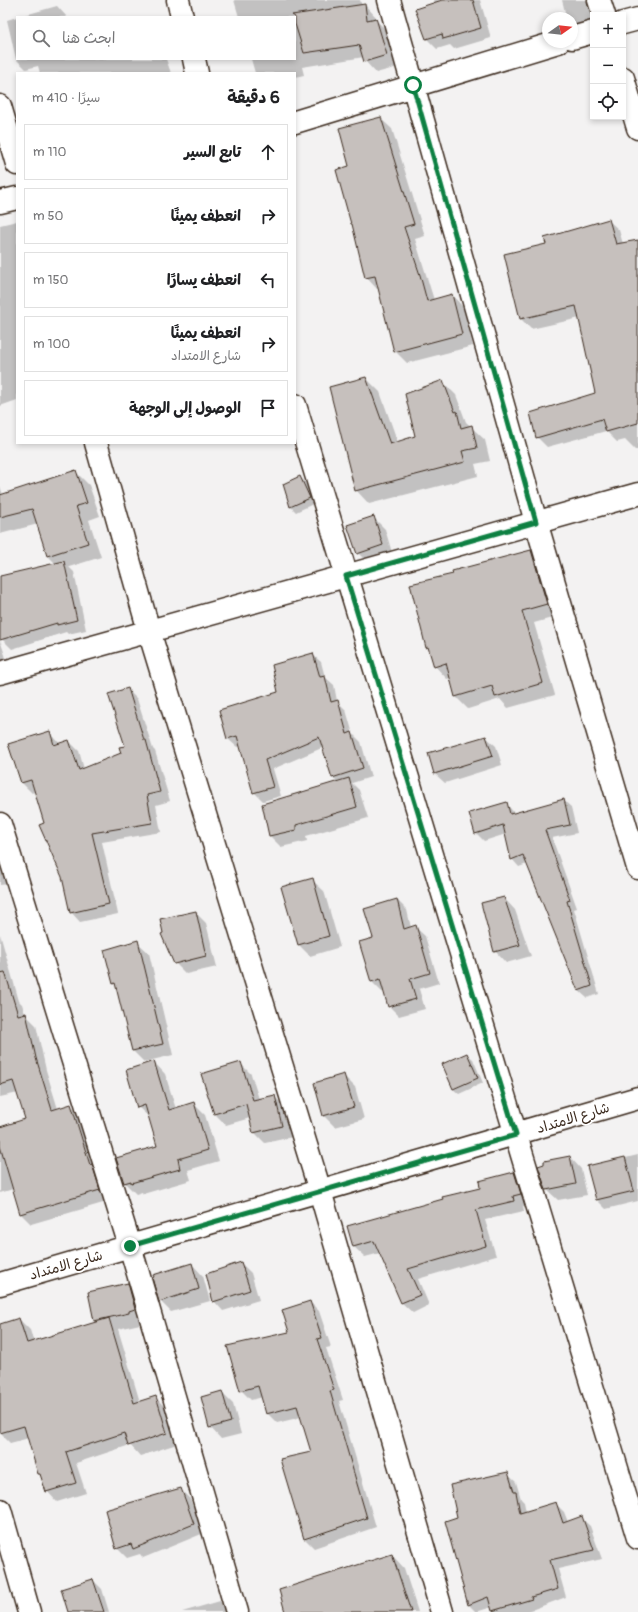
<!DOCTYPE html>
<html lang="ar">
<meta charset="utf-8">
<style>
:root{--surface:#fff;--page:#f2f2f2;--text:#202124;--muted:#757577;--line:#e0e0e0}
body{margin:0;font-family:Pangolin,"Playpen Sans Arabic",sans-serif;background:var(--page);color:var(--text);direction:rtl}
.controls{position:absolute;right:12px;top:12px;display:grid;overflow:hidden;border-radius:0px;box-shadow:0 2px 6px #0003}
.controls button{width:36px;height:36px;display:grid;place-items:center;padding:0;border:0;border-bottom:1px solid var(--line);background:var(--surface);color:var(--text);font:20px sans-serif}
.compass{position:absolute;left:542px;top:12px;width:36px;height:36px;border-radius:50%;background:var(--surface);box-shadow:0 2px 6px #0003;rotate:75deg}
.stop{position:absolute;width:12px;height:12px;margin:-9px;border:3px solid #0b8043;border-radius:50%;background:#fff}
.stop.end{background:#0b8043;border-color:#fff;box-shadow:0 1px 4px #0008}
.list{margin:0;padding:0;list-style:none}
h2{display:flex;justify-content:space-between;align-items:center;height:52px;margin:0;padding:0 16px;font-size:17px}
h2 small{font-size:13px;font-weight:400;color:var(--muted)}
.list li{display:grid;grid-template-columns:26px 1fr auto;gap:12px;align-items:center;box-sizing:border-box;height:56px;margin:0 8px 8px;padding:0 8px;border:1px solid var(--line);border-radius:0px}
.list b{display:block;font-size:15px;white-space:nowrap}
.list p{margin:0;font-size:13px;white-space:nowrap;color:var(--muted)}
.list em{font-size:13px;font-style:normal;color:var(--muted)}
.icon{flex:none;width:22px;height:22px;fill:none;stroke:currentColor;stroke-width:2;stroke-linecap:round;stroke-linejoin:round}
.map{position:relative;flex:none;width:638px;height:1612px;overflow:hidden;direction:ltr}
.search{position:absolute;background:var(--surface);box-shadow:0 2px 6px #0003;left:16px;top:16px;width:280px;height:44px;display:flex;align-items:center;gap:10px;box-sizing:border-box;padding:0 14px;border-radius:0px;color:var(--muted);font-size:15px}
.panel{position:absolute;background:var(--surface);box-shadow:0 2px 6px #0003;left:16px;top:72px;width:280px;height:372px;border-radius:0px;direction:rtl}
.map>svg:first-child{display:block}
</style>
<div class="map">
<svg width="638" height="1612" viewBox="0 0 638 1612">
<rect width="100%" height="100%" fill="#f3f2f2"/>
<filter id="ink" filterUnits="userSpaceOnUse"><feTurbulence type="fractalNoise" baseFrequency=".025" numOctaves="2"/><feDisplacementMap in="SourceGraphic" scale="8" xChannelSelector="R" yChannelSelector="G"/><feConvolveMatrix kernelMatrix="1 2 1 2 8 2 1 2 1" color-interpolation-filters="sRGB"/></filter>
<g filter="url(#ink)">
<path fill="#0003" d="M234,0H360L362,6L365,5L376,17L377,21L387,31L398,67L376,73L365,61L364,57L302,67L304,75L295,77V73H255L251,59H295V17H239Z
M433,0H480L491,38L454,49L450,45L437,49L427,39L434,4Z
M562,0H597L593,15V22L577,27L572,22V18H568L566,16Z
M57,6L67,17H18Z
M17,17V59H166L171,73H40L38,66L26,69L16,59L7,20Z
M380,118L392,129L425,236L415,239L434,300L452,295L463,307L473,346L407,363L395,351L379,289H377L366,277L350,167Z
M608,220L619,230L623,244L638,241V450H635L625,440L617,442L606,431L547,447L537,437L596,393L580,318L531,329L521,319L506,255L548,245Z
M17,221V400L0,406V225Z
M366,378L380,392L398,443L417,437L442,381L456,395L466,422L485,440L490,461L475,464L478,476L369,504L356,490Z
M76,472L89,485L100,516L89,520L101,557L69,567L74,572L86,630L68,634L66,632L12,649L2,639L0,630V577L56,564L48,556L38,524L0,534V486L3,495Z
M300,477L305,482L315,503L296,512L291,507L284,484Z
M373,517L385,529L393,556L369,564L358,553Z
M531,551L543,563L559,616L534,623L555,695L508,708L500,699L468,709L455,696L450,678L447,679L435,666L430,650L427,647L454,575Z
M0,640L10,670L0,673Z
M312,654L321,662L325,677L334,685L337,701L346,710L353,734L361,742L371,777L352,783L359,790L368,818L306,836L307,841L281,847L270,836L337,782L333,778L324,747L273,769L281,796L263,801L254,792L241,746L237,747L228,739L280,693Z
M127,689L137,699L153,749L155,751L170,801L156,805L161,832L102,842L118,914L80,922L71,912L63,876L36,791L32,793L22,783L50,732L60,744L69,741L79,751L84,769L122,754L126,746Z
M486,737L496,746L502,765L445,783L435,774Z
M563,800L571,807L577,833L552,838L577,908L574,909L599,994L587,998L579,991L527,864L519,867L512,859L506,834L484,841L476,833L506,803L515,814Z
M0,852L9,884L0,885Z
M312,880L324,891L340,947L310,956L299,945Z
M504,898L515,910L531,956L506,963L495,951Z
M397,900L407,910L411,928L415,927L425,936L439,983L419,989L425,1009L399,1016L389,1006L385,991L382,992L372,982L375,938Z
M195,912L206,923L217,967L186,974L175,963Z
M0,934L19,1001L22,1004L25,1014L36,1025L46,1070L58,1109L71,1105L81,1116L110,1201L31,1224L21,1214L13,1189L0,1193V1128L27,1120L18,1093L0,1097Z
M137,942L149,953L173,1055L144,1062L133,1051L117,986L114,983Z
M467,1054L473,1059L483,1083L459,1094L453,1089L443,1065Z
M154,1062L165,1074L176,1109L194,1104L205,1115L219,1161L188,1170L191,1180L143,1194L142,1192L136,1194L125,1183L158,1147L150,1118L138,1107Z
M240,1063L251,1074L259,1099L274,1096L285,1107L292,1137L265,1143L254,1132L250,1118L226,1125L215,1114L202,1074Z
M344,1076L355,1087L364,1119L335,1127L324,1116Z
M638,1155V1201L606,1209L597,1200L588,1167Z
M570,1157L581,1169L587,1195L558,1200L546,1189Z
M514,1173L524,1183L531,1204L523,1206L524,1211L485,1220L496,1256L418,1279L429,1305L413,1313L402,1303L380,1253L365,1257L354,1247L349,1227L482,1188Z
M241,1263L251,1273L259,1300L223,1311L214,1301Z
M192,1264L203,1276L210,1301L171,1312L160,1301Z
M128,1284L139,1295L146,1320L139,1322L140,1324L118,1329L140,1402L156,1398L166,1408L177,1444L140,1456L130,1445L76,1463L86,1493L57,1502L47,1491L42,1477L39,1474L29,1438L10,1443L0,1433V1325L19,1319L30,1330L34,1343L98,1323L95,1320Z
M310,1302L319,1311L331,1347L326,1348L343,1400L339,1401L376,1527L314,1548L304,1538L312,1453L301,1417L277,1423L267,1413L263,1397L251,1400L241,1390L290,1333Z
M222,1393L233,1404L241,1434L221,1439L210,1427Z
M507,1474L516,1482L521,1499L524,1502L526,1512L556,1504L564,1512L568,1522L581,1518L590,1526L602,1559L558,1569L566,1597L526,1612H495L492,1607L476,1612L468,1604L458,1517Z
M181,1490L190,1499L204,1533L143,1558L140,1554L127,1558L117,1548Z
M392,1555L404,1568L418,1612H286Z
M93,1580L102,1589L109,1612H70Z
M220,1601L231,1612H182Z"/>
<path fill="#c6c0bd" stroke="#3b2a1e" d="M442,0H473L481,28L443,39L442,34L426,39L415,9Z
M365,4L367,20L376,18L387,55L364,62L359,45L304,53L295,24V17L292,15Z
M381,117L414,224L404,227L420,275L427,301L452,294L462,334L394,352L375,276L365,278L352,224H351L336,170L349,166L339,128Z
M609,219L616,244L638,240V423L606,432L602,419L536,438L530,413L595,393L576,306L520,319L504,254L546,244L544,238Z
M366,377L390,444L415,436L405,394L443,380L455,412L457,411L461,428L472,425L477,448L462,451L465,462L355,491L329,387Z
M76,470L87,503L76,506L88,543L47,556L32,509L0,517V495Z
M300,476L310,498L290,507L283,484Z
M374,516L383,545L357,554L347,525Z
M531,550L547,604L522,611L543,683L495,697L492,686L455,697L446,663L434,667L428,647L426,648L410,584L453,574L452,571Z
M64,561L77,620L57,625V623L0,640V576Z
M313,653L320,677L325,676L331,702L338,700L347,734L352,732L363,768L332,778L319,737L265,760L273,787L253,793L237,736L227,739L219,710L278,692L272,665Z
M128,688L144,740H146L160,792L147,795L152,823L92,833L109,904L70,913L62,877L39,825L44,823L31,780L21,783L8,744L50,731L54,745L69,740L79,770L121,753L119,747L125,746L108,694Z
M486,736L493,756L434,774L428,753Z
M349,778L357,807L296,825V830L269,836L262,804Z
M564,799L570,825L545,830L570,900L567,901L592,986L578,991L523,855L511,860L503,825L475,834L469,813L507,802L510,814Z
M313,878L329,936L298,945L281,887Z
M504,897L520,945L494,952L481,903Z
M397,899L404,929L416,925L430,973L410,979L416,999L388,1007L380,979L371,982L359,942L373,938L364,909Z
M196,911L206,956L174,964L161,934L163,933L160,919Z
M138,940L163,1044L132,1051L115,983L113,984L104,950Z
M5,972L18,1015L26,1013L36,1058L52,1110L71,1104L90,1165L92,1164L100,1190L20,1214L0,1146V1127L25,1119L13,1081L0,1085V973Z
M467,1053L478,1078L453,1089L442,1064Z
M154,1061L169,1110L194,1102L208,1150L178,1159L180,1169L131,1183V1181L124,1183L116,1158L157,1146L145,1105L137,1108L126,1070Z
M241,1062L253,1100L275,1095L282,1126L253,1133L246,1104L214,1114L201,1074Z
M344,1074L354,1107L323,1116L314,1083Z
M570,1156L576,1184L546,1190L538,1166L544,1164V1161Z
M625,1157L634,1191L596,1200L587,1166Z
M514,1172L521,1194L513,1196L514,1201L476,1210L486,1246L408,1269L420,1295L401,1303L374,1241L353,1247L347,1226L443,1199L442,1197L480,1188L479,1181Z
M241,1262L250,1290L213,1302L206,1274Z
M192,1263L199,1289L159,1302L152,1278L154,1277L153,1275Z
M128,1283L135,1309L129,1311V1313L94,1321L88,1292Z
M310,1301L322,1338L317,1339L334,1390L330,1391L367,1518L304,1539L280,1459L311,1452L297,1406L266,1414L258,1386L240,1391L227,1346L289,1332L282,1310Z
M19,1318L27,1343L109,1318L134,1403L156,1396L167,1433L128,1446L124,1433L66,1452L76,1483L46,1492L40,1474H38L24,1426L0,1433V1324Z
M222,1391L231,1422L209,1428L201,1397Z
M508,1472L514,1492H516L520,1513L556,1502L563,1523L582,1516L594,1550L550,1560L558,1589L531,1597L532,1599L492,1611L488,1597L468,1605L445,1521L457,1517L450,1485Z
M181,1488L194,1524L133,1549L131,1544L116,1549L105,1510Z
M392,1554L411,1612H285L279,1590Z
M93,1579L104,1612H68L61,1589Z"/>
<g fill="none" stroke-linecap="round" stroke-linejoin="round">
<g stroke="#3b2a1e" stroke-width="25">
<path id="street" d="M178,0L182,17
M389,0L536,522L638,868
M599,0L604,15
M623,23L638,19
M572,38L593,32
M194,59L197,73
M623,78L638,128
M0,106L17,164
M295,122L558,42
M0,202L17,198
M295,405L638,1538
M96,443L149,631L320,1191L442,1612
M0,673L638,494
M0,824L130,1246L237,1612
M0,1510L29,1612"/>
</g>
<g stroke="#3b2a1e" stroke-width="25">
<path id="secondary" d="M0,1284L638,1098"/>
</g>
<use href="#street" stroke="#fff" stroke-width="22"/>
<use href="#secondary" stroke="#fff" stroke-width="22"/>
</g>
</g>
<g fill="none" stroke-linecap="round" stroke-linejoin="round" filter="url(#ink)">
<path stroke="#0b8043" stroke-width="5" d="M130,1246L516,1135L346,576L536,522L413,85"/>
</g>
<g text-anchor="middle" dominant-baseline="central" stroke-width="3.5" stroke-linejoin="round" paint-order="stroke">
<g font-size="14" fill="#3b2a1e" stroke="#fff">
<text transform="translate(573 1118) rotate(-17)">شارع الامتداد</text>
<text transform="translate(66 1265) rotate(-16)">شارع الامتداد</text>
</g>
</g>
</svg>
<div class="controls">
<button>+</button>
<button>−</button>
<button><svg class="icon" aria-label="locate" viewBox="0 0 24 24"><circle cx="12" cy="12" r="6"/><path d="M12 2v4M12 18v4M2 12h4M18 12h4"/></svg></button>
</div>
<svg class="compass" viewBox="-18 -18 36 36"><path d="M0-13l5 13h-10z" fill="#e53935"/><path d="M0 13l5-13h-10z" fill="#757577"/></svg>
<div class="stop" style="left:413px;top:85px"></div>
<div class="stop end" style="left:130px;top:1246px"></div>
<div class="search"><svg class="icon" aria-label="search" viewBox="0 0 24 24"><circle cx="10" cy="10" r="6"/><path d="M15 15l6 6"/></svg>ابحث هنا</div>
<section class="panel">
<h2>6 دقيقة<small>سيرًا · 410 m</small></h2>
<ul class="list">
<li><svg class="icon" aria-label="ahead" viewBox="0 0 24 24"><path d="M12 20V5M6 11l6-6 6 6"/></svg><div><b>تابع السير</b></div><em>110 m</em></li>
<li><svg class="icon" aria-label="right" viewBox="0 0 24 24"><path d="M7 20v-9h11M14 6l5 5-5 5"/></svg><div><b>انعطف يمينًا</b></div><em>50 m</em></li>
<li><svg class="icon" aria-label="left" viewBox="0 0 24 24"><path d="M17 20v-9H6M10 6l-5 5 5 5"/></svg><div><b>انعطف يسارًا</b></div><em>150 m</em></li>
<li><svg class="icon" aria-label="right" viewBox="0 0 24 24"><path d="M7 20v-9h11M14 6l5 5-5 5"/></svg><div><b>انعطف يمينًا</b><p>شارع الامتداد</p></div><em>100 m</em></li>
<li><svg class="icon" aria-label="arrive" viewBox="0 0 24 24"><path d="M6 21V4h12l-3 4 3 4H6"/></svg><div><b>الوصول إلى الوجهة</b></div></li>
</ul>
</section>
</div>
